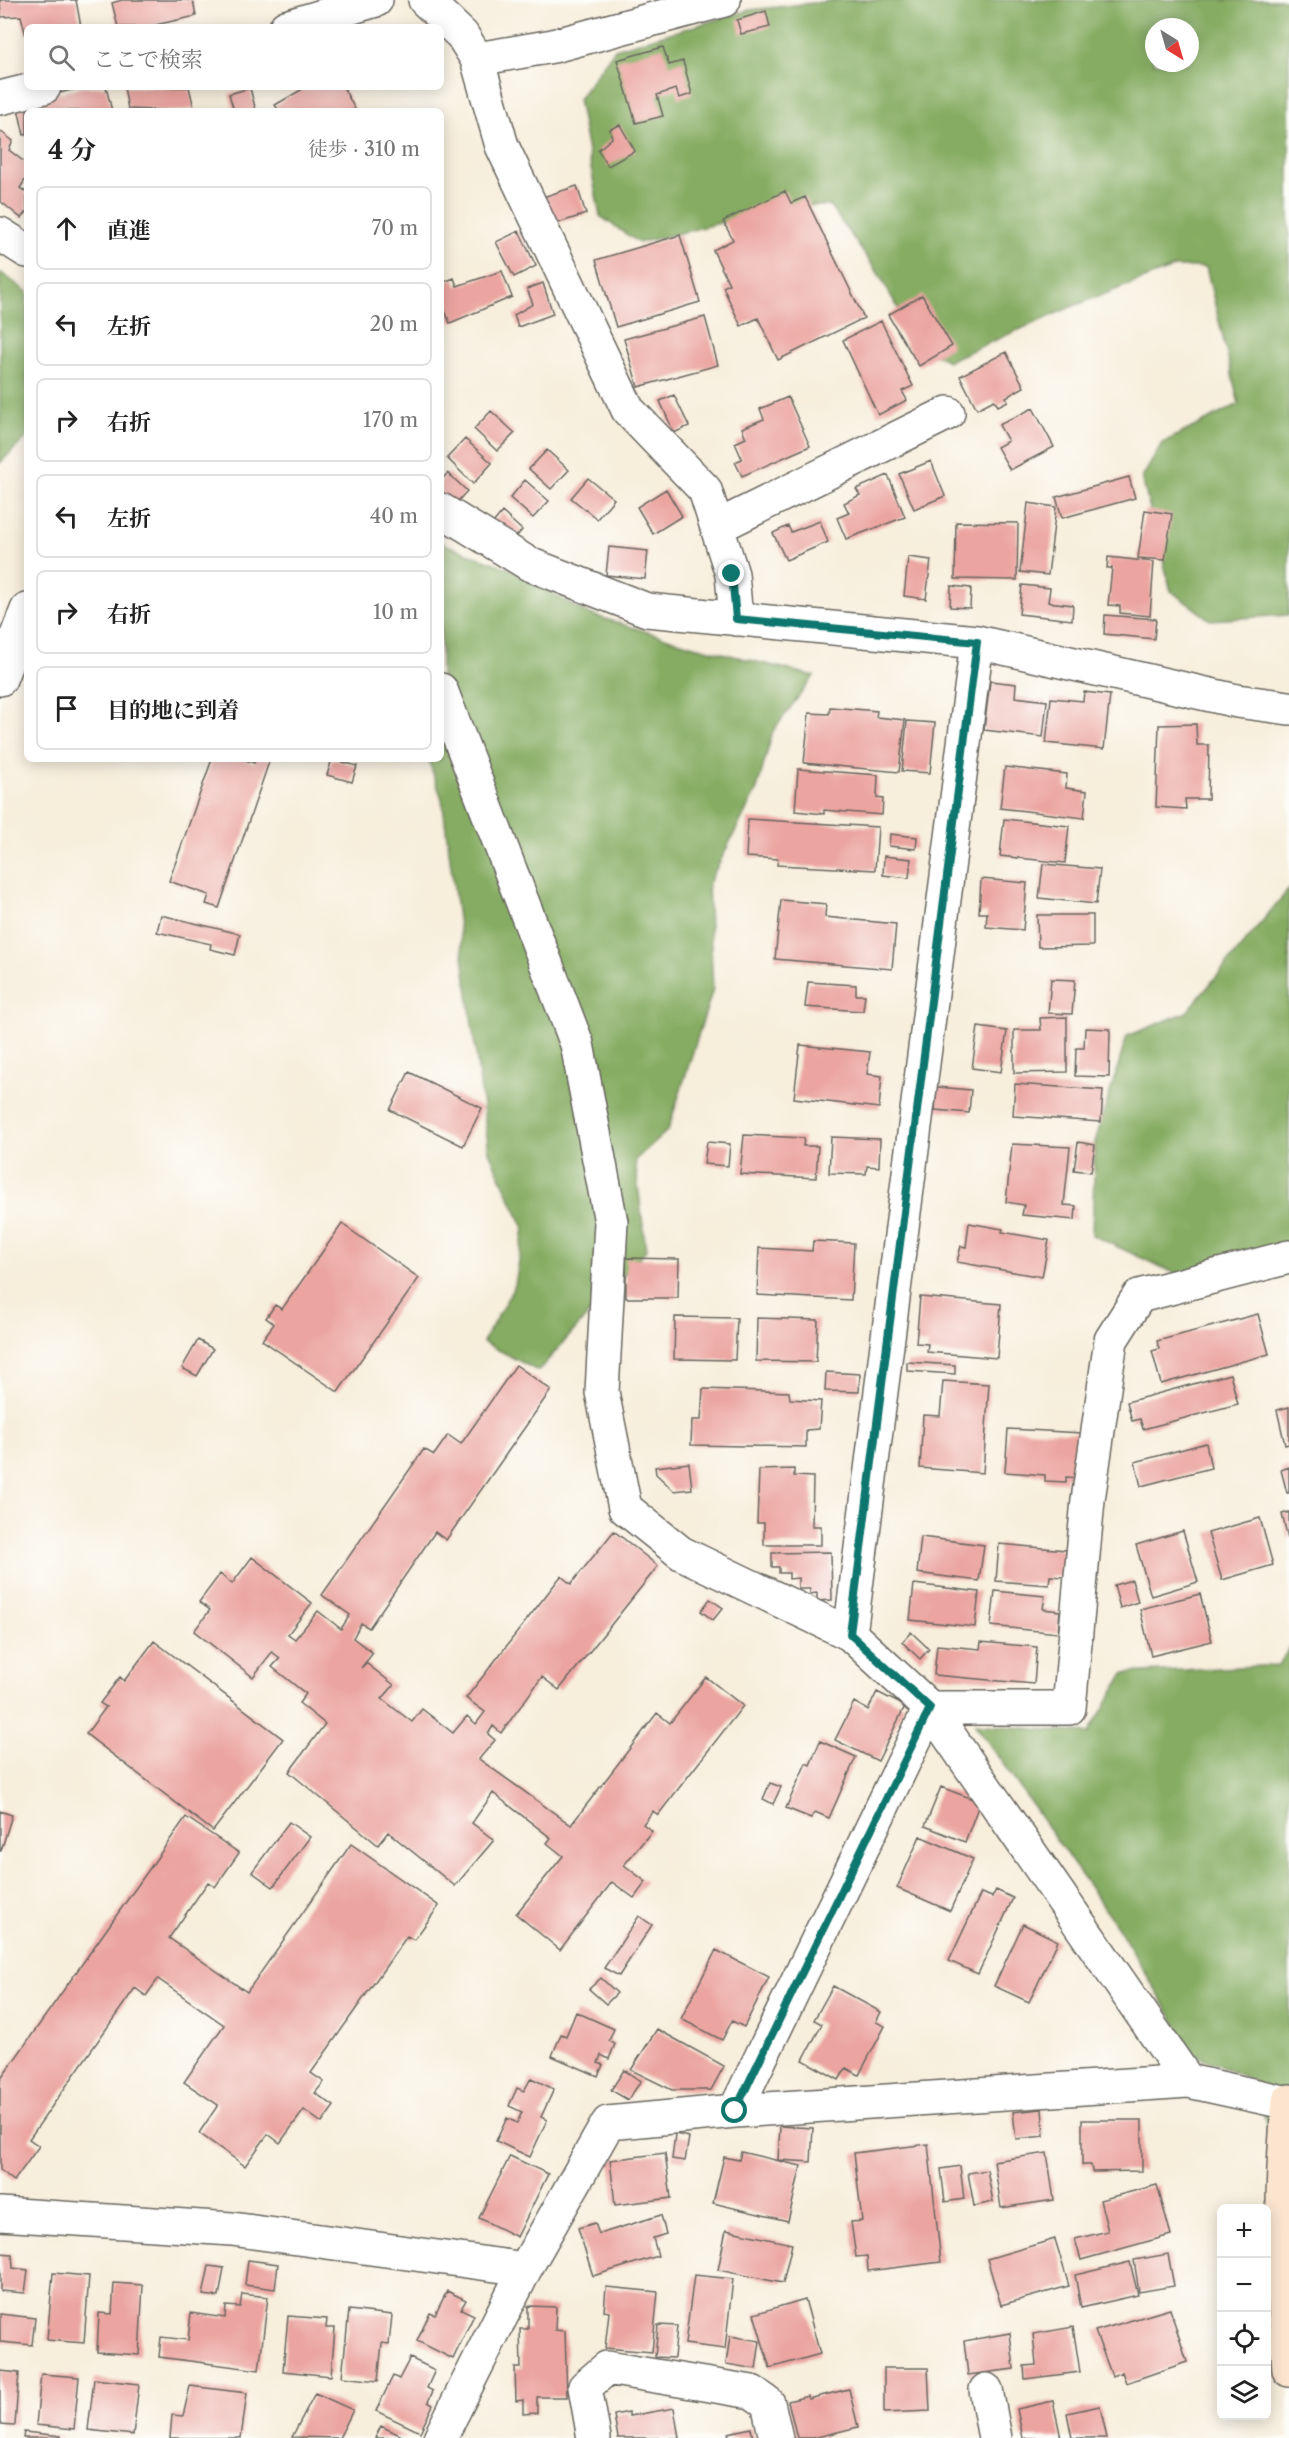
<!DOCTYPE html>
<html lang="ja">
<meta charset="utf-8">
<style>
:root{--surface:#fff;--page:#f6f6f6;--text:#222;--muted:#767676;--line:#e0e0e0}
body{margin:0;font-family:"Libre Caslon Text","Noto Serif JP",serif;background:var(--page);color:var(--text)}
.controls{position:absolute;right:18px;bottom:18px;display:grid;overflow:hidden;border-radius:9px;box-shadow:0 3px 15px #0003}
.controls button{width:54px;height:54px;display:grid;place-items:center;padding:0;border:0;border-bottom:2px solid var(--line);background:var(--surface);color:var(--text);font:30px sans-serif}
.compass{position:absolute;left:1145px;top:18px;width:54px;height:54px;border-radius:50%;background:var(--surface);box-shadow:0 3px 15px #0003;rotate:143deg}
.stop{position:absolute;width:18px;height:18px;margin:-14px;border:4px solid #0f766e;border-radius:50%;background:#fff}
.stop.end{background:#0f766e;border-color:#fff;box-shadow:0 2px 6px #0008}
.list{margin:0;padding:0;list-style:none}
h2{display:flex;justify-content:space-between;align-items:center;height:78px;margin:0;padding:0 24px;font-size:26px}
h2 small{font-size:20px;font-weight:400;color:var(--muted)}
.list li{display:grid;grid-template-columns:39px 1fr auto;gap:18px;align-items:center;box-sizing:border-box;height:84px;margin:0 12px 12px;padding:0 12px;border:2px solid var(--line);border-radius:9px}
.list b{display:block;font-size:22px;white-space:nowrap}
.list em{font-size:20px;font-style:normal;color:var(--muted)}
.icon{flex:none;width:33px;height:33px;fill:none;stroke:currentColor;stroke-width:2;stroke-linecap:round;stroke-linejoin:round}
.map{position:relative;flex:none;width:1289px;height:2438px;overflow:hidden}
.search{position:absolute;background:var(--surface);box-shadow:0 3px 15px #0003;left:24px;top:24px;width:420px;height:66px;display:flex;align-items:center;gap:15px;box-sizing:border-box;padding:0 21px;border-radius:9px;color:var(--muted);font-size:22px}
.panel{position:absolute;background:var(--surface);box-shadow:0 3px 15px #0003;left:24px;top:108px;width:420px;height:654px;border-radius:9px}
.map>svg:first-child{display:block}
</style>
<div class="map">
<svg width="1289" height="2438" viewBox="0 0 1289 2438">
<rect width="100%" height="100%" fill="#fdfcf7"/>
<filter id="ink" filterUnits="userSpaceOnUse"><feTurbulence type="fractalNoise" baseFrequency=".0167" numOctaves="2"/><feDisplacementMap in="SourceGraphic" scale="12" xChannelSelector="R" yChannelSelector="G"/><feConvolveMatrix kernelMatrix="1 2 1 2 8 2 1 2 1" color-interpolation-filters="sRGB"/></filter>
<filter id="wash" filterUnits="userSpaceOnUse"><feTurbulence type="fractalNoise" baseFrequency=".008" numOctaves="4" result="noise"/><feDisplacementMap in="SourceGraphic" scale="24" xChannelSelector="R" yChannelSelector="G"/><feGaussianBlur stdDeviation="1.35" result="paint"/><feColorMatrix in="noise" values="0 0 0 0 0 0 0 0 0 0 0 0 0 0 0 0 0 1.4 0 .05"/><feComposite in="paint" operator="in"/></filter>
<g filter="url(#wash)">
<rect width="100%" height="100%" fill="#f7eedc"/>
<path fill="#85ac62" stroke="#50643f" stroke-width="1.5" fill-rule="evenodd" d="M839,0H1289V615L1210,620L1171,591L1142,478L1162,443L1239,404L1206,267H1175L1071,307L948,361L920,347L878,273L830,206L793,205L639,243L600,216L578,99L615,49L750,10ZM1154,27H1190V63H1154Z
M0,272L27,292V437L0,463Z
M441,543L508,568L586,613L694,646L814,676L773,731L757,789L708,885L713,989L668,1130L635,1160L646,1250L538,1371L483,1342L515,1285L524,1228L489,1152L442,799L428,759H441Z
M1289,889V1271L1200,1285L1092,1235L1095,1142L1127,1036L1187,1012Z
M1289,1648V2228L1257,2083L1194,2054L1119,1929L975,1724L1089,1733L1124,1673L1279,1665Z"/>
<g id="blocks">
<path fill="#eba4a0" d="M0,0H76L81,27H27L26,36L21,16L1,17Z
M122,0H193L196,16L146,27H118L112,3Z
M766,11L770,27L741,34L737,20Z
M663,47L669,65L683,61L692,94L679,98L676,89L657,95L663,116L636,123L617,60Z
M83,87H106L112,111H27V134L24,135L17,104Z
M124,87H189L194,108L179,111L128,109Z
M306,87H343L356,111H279L275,105Z
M250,88L256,111H234L229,94Z
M620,125L635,151L608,166L598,150L612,138L610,129Z
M0,131L13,141L9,150L27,164V177L20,188L27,193V212L21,218L0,201Z
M577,186L586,214L552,225L543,197Z
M785,191L791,203L805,197L864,318L778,360L758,318L741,326L723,287L729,284L713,250L733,240L723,221Z
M519,231L536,266L514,277L496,242Z
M680,235L700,302L616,327L596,260Z
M502,271L512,297L450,323L441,301V283L454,278L457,286Z
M543,283L553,314L518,327L514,315L533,304L527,289Z
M922,295L952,346L919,366L888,315Z
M705,317L718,365L638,387L624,339Z
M881,321L913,386L902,391L907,400L878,415L843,340Z
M1006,352L1024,387L1006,397L1008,401L998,406L994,400L977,409L960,376Z
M674,395L689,426L674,433L660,401Z
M788,397L810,446L742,476L735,462L742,459L735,443L746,438L742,428L764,419L760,409Z
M1033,408L1054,447L1010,470L997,447L1008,441L999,425Z
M491,411L515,433L497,451L474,429Z
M465,439L492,463L473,484L447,458Z
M547,450L569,470L551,489L529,469Z
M931,461L945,496L914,509L899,474Z
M448,473L467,491L449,511L441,504V480Z
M888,475L905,517L846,539L837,518L849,513L844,503L860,495L856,489Z
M1129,477L1135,498L1062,518L1056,497Z
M588,478L614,499L597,519L571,498Z
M525,480L549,501L533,518L510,498Z
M666,489L682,516L653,534L637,507Z
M1028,503L1056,507L1048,575L1020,572Z
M1145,510L1172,514L1165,560L1138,558Z
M502,512L522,530L509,545L489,528Z
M820,521L828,542L786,560L773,533L788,526L791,532Z
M956,522L1018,523L1017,580L955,579Z
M609,547L648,551L645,579L606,575Z
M908,557L931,560L926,599L904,596Z
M1108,557L1154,562L1150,616L1120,613V606L1108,605L1112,568H1107Z
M1022,585L1050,588L1048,602L1073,605L1072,620L1019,614Z
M951,586L971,588L970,608L950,607Z
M1105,615L1156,619L1154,639L1104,634Z
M990,681L1016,684L1015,697L1047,701L1043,737L984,730Z
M1084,692L1110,695L1104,749L1046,743L1051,698L1083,701Z
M830,707L877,711L876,717L905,720L899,772L804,763L809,713L829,714Z
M907,721L935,723L930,773L902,771Z
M1196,724L1197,745H1209L1208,799H1185L1186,809L1156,807L1159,725Z
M212,759H243L254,763L255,759H270L219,908L206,904L209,895L169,881Z
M332,759L357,766L352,782L327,775Z
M1005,767L1067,774L1066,788L1087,791L1084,818L1000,808Z
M798,769L878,775L877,798L883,799L882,815L824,810V814L795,811Z
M748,819L878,827L875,870L777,865L778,859L746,857Z
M1004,819L1069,826L1065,863L1000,856Z
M890,834L917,837L916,849L889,846Z
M884,856L911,859L909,878L883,875Z
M1043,864L1100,869L1096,904L1039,898Z
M981,879L1027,883L1023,930L986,927L987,913H979Z
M781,900L826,904L825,917L896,924L892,969L775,959Z
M161,915L240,934L235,955L210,949L211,944L157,932Z
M1037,915H1093V946L1038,947Z
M1051,979L1075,980L1072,1014L1048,1013Z
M808,982L856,985V995H865L863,1011L805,1007Z
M1067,1017V1072L1014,1073V1030H1041L1040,1018Z
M978,1027L1007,1031L1001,1072L972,1068Z
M1085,1028L1110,1029L1109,1077L1075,1076L1076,1048H1084Z
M800,1045L870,1052L867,1074L882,1076L879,1108L794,1098Z
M409,1072L482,1108L463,1146L390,1110Z
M1015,1084L1103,1090L1101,1122L1013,1116Z
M937,1087L971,1090L969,1113L935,1110Z
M744,1135L804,1138L803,1146H818L816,1178L740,1174Z
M831,1137L880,1139L879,1167L867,1166L866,1174L829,1173Z
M707,1142L730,1144L728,1166L704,1164Z
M1078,1142L1095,1145L1091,1172L1074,1170Z
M1012,1144L1070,1147L1064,1205L1076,1206L1075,1220L1022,1215L1024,1205L1006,1202Z
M969,1223L1003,1229L1002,1232L1049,1240L1042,1277L957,1262L961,1246L966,1247Z
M342,1224L419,1278L338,1392L262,1340L274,1324L266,1318L275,1305L282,1309Z
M813,1241L854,1243L851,1300L757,1295L759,1248L812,1251Z
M626,1258L679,1259L678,1298H626Z
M920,1297L1001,1304L997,1358L927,1352L928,1344L916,1343Z
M1258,1314L1269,1354L1161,1384L1152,1351L1159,1349L1157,1341Z
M675,1317L737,1318L735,1360L674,1359Z
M757,1318L818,1320L816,1362L756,1361Z
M198,1340L213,1349L197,1376L182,1368Z
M907,1362L955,1365V1374L907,1371Z
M516,1365L551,1390L446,1540L435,1532L369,1628L361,1623L353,1638L373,1653L361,1668L366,1663L394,1685L382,1699L412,1722L422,1709L453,1733L467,1716L476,1724L485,1712L466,1698L561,1576L571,1584L614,1531L658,1566L559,1690L542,1677L501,1733L493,1726L488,1734L495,1740L479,1759L571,1825L657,1713L670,1723L706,1677L743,1706L658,1815L653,1811L643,1824L652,1831L624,1865L646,1882L634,1898L612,1882L560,1950L516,1914L563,1856L547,1843L551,1838L493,1793L472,1823L494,1840L455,1886L388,1832L378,1845L289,1772L325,1724L299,1703L306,1694L272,1667L280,1658L272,1652L253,1677L194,1631L210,1610L199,1602L220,1574L232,1584L252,1557L312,1603L288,1634L295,1639L318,1611L341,1629L350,1615L322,1595L424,1449L434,1455L448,1435L461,1444Z
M826,1372L860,1374L859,1392L825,1391Z
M1230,1374L1238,1404L1143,1429L1140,1419L1132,1421L1127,1402Z
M943,1381L989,1384L983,1473L920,1468L923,1415L940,1416Z
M703,1389L789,1392L790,1399L821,1401L819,1429L806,1430V1447L691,1445L692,1420H701Z
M1289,1407V1444L1285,1445L1277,1410Z
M1008,1429L1082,1433L1079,1478L1066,1477V1482L1045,1481V1475L1005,1472Z
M1206,1443L1211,1468L1141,1486L1135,1462Z
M689,1463L692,1489L674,1491L656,1474L655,1467Z
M1289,1467V1493H1287L1281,1470Z
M794,1469V1476L813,1477L812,1526H821V1545H764V1523H757L759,1470Z
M1289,1512V1539H1288L1282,1514Z
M1260,1518L1273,1565L1222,1580L1208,1533Z
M1183,1531L1198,1582L1151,1596L1136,1545Z
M921,1537L984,1545L979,1581L917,1573Z
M999,1544L1066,1550L1065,1577L1050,1576L1049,1585L996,1581Z
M831,1552L832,1600L817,1601V1593L810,1594V1589H798V1578L789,1579V1573H779V1567H772V1553Z
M1132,1580L1138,1602L1120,1608L1114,1585Z
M914,1584L979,1592L975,1627L910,1620Z
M995,1591L1045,1596L1043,1609L1060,1611L1058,1633L991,1626Z
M1200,1594L1212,1641L1151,1656L1140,1609Z
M710,1599L723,1608L713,1620L701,1611Z
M911,1632L929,1649L920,1659L902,1642Z
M154,1641L283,1739L213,1831L86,1734L106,1707L100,1703L120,1677L124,1681Z
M981,1642L1037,1647L1034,1684L934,1675L937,1645L980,1649Z
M877,1692L905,1706L878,1761L835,1740L854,1702L868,1710Z
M820,1741L856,1757L829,1818L815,1812L811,1818L786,1808L806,1763L810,1765Z
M770,1783L781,1787L773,1804L763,1799Z
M941,1787L980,1802L965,1842L925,1826Z
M0,1811L12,1815L1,1851H0Z
M186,1817L239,1853L215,1887L208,1882L169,1938L247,1992L351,1844L439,1906L414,1940L407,1936L311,2073L324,2082L315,2093L334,2106L322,2123L304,2110L280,2143L268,2134L245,2166L199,2133L218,2105L184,2082L224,2025L158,1979L146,1996L135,1988L29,2139L39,2146L14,2181L0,2170V2080Z
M289,1822L310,1837L273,1887L252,1872Z
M920,1836L973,1859L950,1911L897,1888Z
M996,1890L1013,1898L978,1974L949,1961L981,1893L992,1897Z
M639,1916L652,1925L619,1976L604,1968Z
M1023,1924L1058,1941L1029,2002L994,1986Z
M716,1950L769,1977L744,2027L732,2021L722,2040L681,2019Z
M601,1978L617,1993L606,2004L589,1989Z
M833,1986L881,2012L876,2022L885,2026L859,2075L846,2068L839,2080L803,2060L822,2024L814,2020Z
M576,2012L614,2029L609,2041L615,2044L609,2059L601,2055L598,2063L603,2065L598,2076L552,2056L561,2034L566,2036Z
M657,2029L724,2066L711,2090H672L631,2070Z
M624,2070L641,2081L628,2100L611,2090Z
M531,2078L554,2089L541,2117L547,2120L530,2157L496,2141L507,2118L517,2123L522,2112L509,2106L517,2088L524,2091Z
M1042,2109L1044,2136L1016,2139L1013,2112Z
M1082,2120H1142V2171L1092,2172L1091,2165H1082Z
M780,2126L813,2128L811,2162L778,2160Z
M675,2134L689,2137L685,2161L672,2159Z
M928,2144L941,2262L868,2271L867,2256L856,2257L851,2222L862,2221L854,2153Z
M741,2152L801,2166L788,2221L713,2203L724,2157L739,2160Z
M665,2153L671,2198L615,2205L610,2160Z
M1047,2153L1054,2200L1001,2208L994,2161Z
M510,2156L548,2174L517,2237L479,2218Z
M960,2166L964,2199L945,2202L941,2169Z
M987,2170L993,2202L974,2206L968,2173Z
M1157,2185L1171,2235L1081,2260L1075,2239L1108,2231L1100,2200Z
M661,2215L666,2234L653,2238L658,2256L593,2276L578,2228L595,2223L599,2234Z
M726,2230L792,2244L783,2283L718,2270Z
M1055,2239L1069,2286L1001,2305L987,2259Z
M0,2253L12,2254L13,2268L28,2270L25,2293L0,2291Z
M1168,2254L1174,2286L1139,2292L1134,2260Z
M248,2260L278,2264L275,2289L245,2285Z
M1130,2262L1138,2295L1081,2308L1075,2275Z
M209,2266L224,2268L219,2297L203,2295Z
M53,2273L89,2276L84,2343L47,2340Z
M694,2275L733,2279L725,2349L685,2344Z
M114,2283L143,2285L139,2355L97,2352L99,2313L112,2314Z
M606,2287L658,2292L652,2352L605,2348L609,2312L604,2311Z
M447,2291L466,2300L461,2309L474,2315L453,2359L417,2341L430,2313L435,2315Z
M242,2294L268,2297L259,2370L159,2357L161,2337L188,2340L191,2313L225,2318L226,2306L240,2307Z
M805,2299L820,2354L770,2368L754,2314Z
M528,2306L556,2307L555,2330L565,2331L567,2397H537V2413L523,2414V2400L516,2401L515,2368H521L520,2329H528Z
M1170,2309L1187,2362L1126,2383L1122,2372L1112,2376L1095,2331Z
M349,2310L392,2315L389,2344L382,2343L378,2381L342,2377Z
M0,2314L35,2318L32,2345L0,2342Z
M288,2316L327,2319L326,2328H335L331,2376L283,2371Z
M658,2325L677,2326L674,2358L655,2357Z
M1073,2327L1080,2372L1025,2379L1024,2366L1036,2365L1033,2334Z
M1010,2333L1014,2369L968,2375L964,2341Z
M730,2336L760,2341L756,2369L726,2364Z
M410,2358L435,2370L427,2388L433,2391L428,2402L433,2405L420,2432L376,2411L393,2376L399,2379Z
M884,2368H928L930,2411L884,2413Z
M0,2371L19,2373L15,2425L0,2424Z
M41,2374L79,2377L74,2429L36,2425Z
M94,2379L139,2384L133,2435L88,2430Z
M190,2386L247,2393L241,2438H170L172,2415L183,2416Z
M849,2389L858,2427L813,2438H797L788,2401L808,2396V2399Z
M315,2393L353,2410L339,2438L292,2437Z
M1053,2401L1061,2438H1023L1017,2409Z
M1100,2406L1107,2438H1072L1067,2413Z
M674,2408L679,2438H618L614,2415L629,2412V2416Z
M381,2426L406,2438H375Z
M751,2428L753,2438H730L728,2433Z
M24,2432L61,2436V2438H23Z"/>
</g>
</g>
<g filter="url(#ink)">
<use href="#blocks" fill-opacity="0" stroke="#69665f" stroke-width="1.5"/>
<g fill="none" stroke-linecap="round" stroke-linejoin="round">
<g stroke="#69665f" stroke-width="36">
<path id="street" d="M425,0L462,35L477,59L502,146L628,410L705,490L732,574L736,619
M286,27L376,0
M477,59L553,46L724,0
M0,98L44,87
M0,234L27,251
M441,510L529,564L647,610L977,642L1237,701L1289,708
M717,527L948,413
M0,679L27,610
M441,690L577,1044L611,1222L602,1392L625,1508L681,1553L850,1634L930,1708L1188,2081
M850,1634L977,642
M735,2111L930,1708H1069L1088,1500L1111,1340L1139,1296L1289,1257
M0,2214L232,2229L525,2269
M986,2390L995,2438
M440,2438L525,2269L608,2123L735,2111L1188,2081L1289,2103
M594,2438L585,2387L607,2368L752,2392L768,2403L776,2438"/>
</g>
<g stroke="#69665f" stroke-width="36">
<path id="secondary" d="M1289,2101C1279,2190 1282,2281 1289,2370"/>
</g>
<use href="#street" stroke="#fff" stroke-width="33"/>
<use href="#secondary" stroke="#fbe5cf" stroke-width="33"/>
</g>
</g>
<g fill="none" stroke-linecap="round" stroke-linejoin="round" filter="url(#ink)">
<path stroke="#0f766e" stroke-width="8" d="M732,574L736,619L977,642L850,1634L930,1708L735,2111"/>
</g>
</svg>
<div class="controls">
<button>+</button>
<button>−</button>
<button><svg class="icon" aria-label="locate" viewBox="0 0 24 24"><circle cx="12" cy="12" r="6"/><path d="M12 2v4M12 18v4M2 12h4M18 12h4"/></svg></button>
<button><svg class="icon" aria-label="layers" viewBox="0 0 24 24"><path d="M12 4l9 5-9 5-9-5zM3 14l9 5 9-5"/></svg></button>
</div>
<svg class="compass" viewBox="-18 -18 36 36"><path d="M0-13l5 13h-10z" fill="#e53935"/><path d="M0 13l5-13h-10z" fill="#767676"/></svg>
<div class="stop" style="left:735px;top:2111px"></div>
<div class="stop end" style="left:732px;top:574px"></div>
<div class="search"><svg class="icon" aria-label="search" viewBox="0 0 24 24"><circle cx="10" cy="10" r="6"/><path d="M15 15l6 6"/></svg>ここで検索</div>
<section class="panel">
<h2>4 分<small>徒歩 · 310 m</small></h2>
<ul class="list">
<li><svg class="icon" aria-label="ahead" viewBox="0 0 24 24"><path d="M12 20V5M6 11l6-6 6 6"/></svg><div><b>直進</b></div><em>70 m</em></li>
<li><svg class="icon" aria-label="left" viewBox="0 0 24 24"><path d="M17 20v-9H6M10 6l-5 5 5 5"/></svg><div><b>左折</b></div><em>20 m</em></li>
<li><svg class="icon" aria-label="right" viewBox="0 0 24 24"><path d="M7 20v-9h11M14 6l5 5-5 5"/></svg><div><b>右折</b></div><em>170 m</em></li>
<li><svg class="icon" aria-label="left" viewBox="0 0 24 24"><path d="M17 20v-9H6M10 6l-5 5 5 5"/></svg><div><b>左折</b></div><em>40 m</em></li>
<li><svg class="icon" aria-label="right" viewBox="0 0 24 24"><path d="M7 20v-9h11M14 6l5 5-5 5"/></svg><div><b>右折</b></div><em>10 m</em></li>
<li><svg class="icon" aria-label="arrive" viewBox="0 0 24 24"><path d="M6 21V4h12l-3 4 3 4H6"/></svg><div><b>目的地に到着</b></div></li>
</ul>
</section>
</div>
